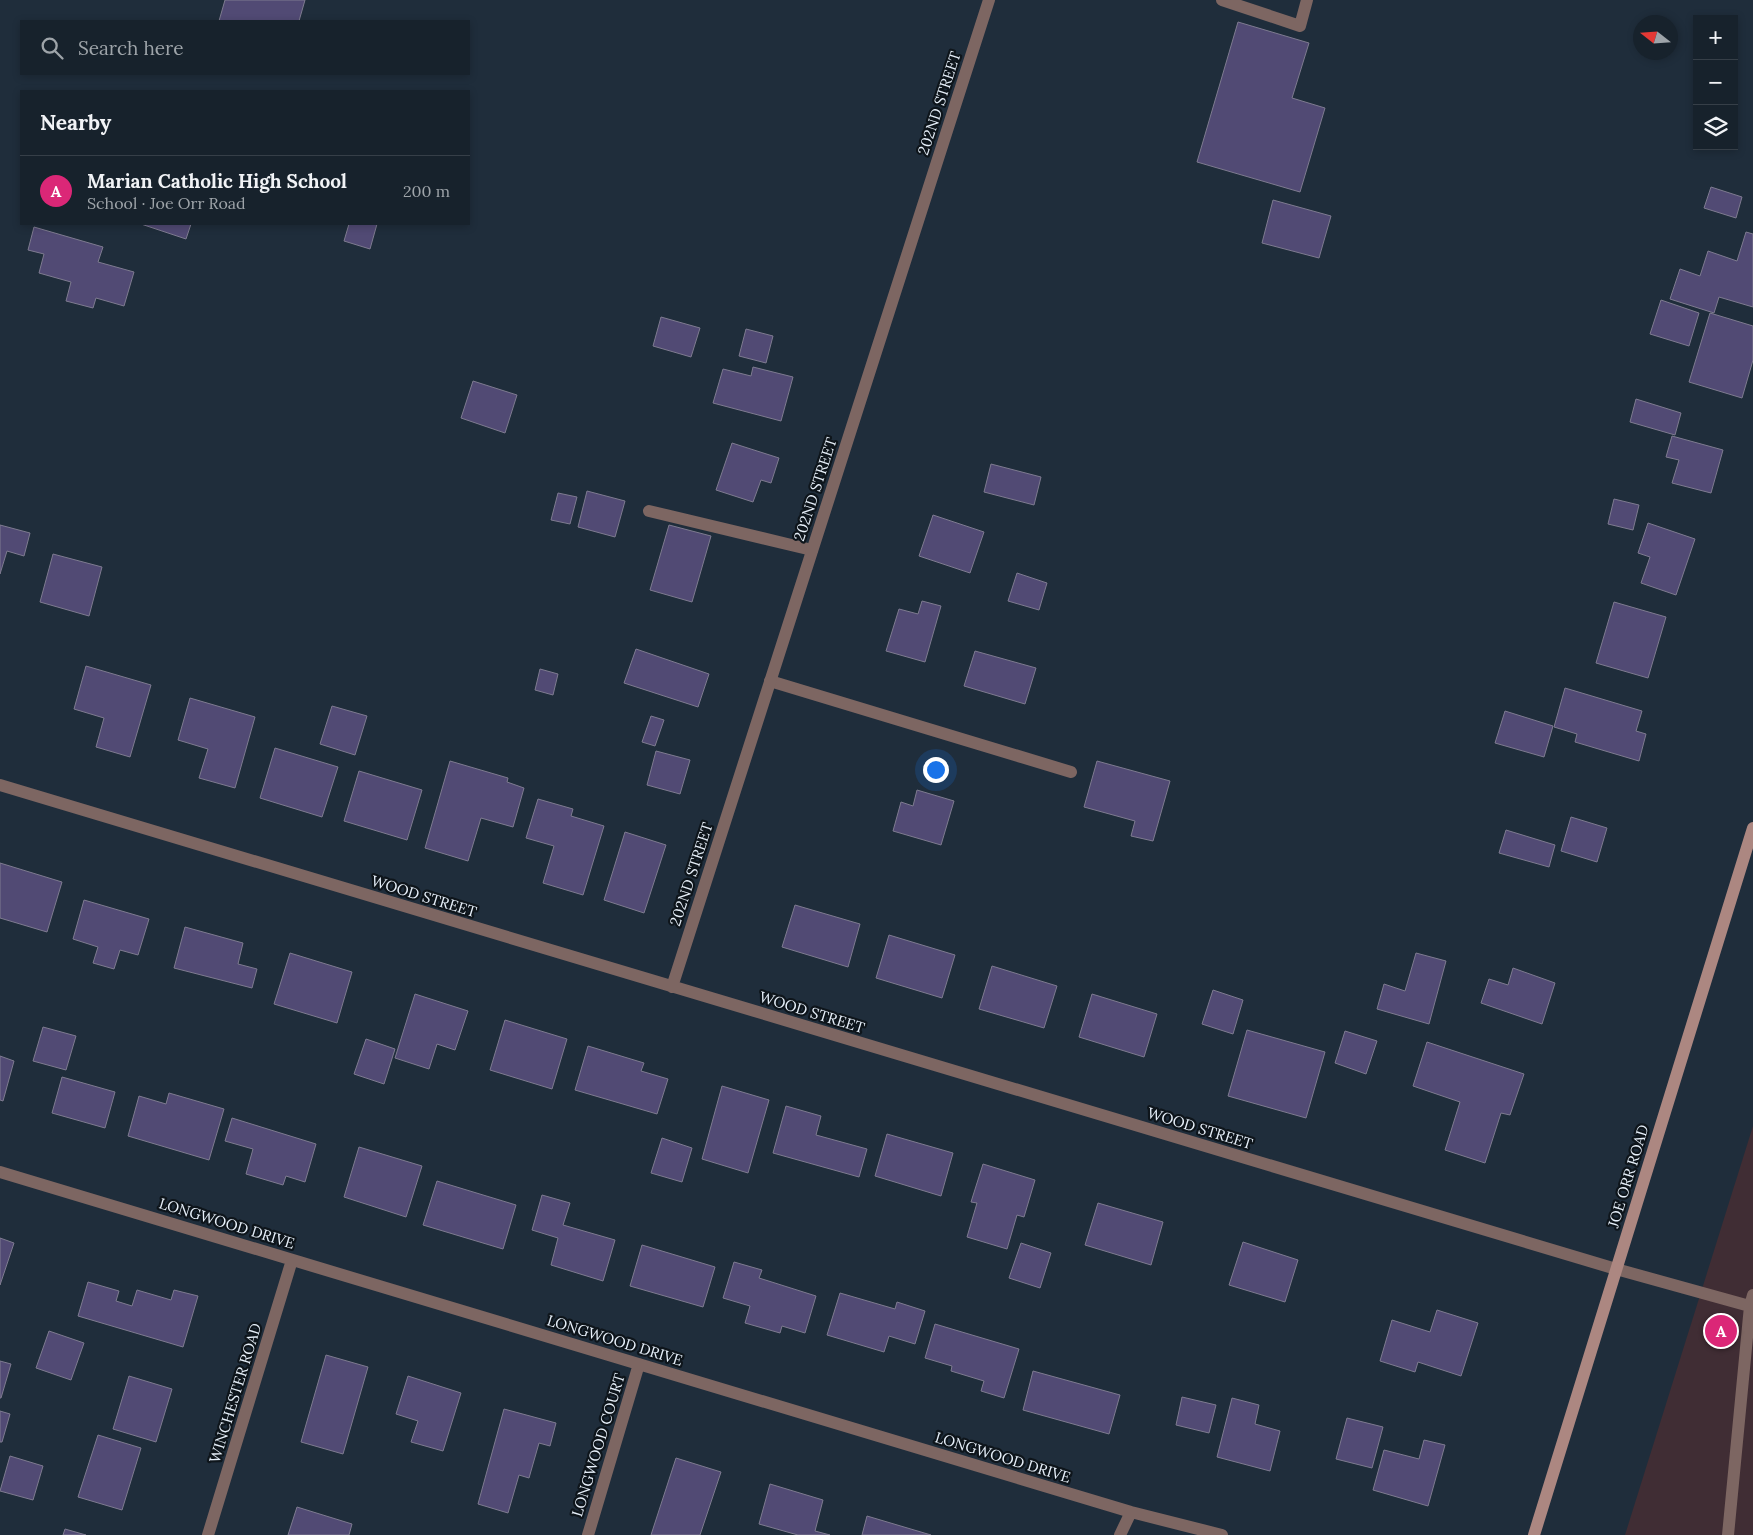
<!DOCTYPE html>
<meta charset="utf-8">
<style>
:root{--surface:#17222c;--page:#202a34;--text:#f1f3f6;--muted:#9ea4a9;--line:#363f48;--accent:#db2777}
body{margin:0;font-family:Lora,serif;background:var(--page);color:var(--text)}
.controls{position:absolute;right:15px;top:15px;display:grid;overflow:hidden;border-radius:0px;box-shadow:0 2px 8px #0003}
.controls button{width:45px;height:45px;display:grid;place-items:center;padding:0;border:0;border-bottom:1px solid var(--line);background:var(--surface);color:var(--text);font:25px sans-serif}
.compass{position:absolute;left:1633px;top:15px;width:45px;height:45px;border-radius:50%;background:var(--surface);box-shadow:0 2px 8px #0003;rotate:287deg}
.you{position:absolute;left:935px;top:769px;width:18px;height:18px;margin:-12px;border:4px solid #fff;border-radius:50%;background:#1a73e8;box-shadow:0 0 0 8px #1a73e833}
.badge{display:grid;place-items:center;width:32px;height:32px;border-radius:50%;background:var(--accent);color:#fff;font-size:16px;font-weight:700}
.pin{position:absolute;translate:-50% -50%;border:2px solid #fff;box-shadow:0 1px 5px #0006}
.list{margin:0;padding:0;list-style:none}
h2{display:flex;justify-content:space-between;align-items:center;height:65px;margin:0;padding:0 20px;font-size:21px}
h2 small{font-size:16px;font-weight:400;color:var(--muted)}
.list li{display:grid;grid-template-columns:32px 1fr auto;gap:15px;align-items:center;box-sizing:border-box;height:70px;padding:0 20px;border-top:1px solid var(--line)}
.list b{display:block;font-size:19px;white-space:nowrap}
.list p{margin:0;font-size:16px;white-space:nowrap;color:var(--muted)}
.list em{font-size:16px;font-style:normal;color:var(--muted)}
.icon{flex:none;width:28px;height:28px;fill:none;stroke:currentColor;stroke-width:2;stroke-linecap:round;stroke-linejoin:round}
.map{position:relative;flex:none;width:1753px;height:1535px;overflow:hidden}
.search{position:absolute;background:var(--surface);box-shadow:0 2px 8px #0003;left:20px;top:20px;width:450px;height:55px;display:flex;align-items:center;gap:12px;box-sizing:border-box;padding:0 18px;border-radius:0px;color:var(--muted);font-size:19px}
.panel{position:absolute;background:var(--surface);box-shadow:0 2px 8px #0003;left:20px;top:90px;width:450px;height:135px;border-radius:0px}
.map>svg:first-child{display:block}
</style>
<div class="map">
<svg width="1753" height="1535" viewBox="0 0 1753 1535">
<rect width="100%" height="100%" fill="#1f2d3b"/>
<path fill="#402d34" d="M1753,1126V1535H1625Z"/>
<path fill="#514a74" stroke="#7e7b90" d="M225,0H305L299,21H219Z
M1238,22L1309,43L1292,98L1325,108L1300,192L1197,162Z
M1711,187L1742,197L1736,218L1704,208Z
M1273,200L1331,216L1319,258L1262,243Z
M141,224H191L186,239Z
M349,224H377L370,249L344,241Z
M34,227L103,247L98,262L134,272L124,306L96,298L93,308L66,301L71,282L39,273L44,254L28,250Z
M1746,232L1753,234V307L1719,297L1714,313L1670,299L1680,269L1700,276L1708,251L1737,261Z
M1661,300L1699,313L1689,346L1650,334Z
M1710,313L1753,326V360L1742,398L1689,382Z
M661,317L700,328L691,357L653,346Z
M746,329L773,336L766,363L739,356Z
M753,367L793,377L781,421L713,403L723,369L751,376Z
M473,381L517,395L505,433L461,418Z
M1636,399L1681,413L1675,435L1630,422Z
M1672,436L1723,450L1711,493L1672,483L1679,460L1666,457Z
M732,443L779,458L771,483L761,480L753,502L716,490Z
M991,464L1041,477L1034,505L984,492Z
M587,491L625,501L615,537L578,527Z
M558,493L577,497L570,524L551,520Z
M1614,499L1639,505L1633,530L1608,524Z
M933,515L984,532L970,573L919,556Z
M1648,523L1695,539L1676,595L1641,583L1650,557L1638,553Z
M0,525L30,533L24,556L7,551L0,574Z
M669,525L711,536L692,602L650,590Z
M53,554L102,567L89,616L40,602Z
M1017,573L1047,583L1039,610L1008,601Z
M922,601L941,606L925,662L886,651L899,609L918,614Z
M1614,602L1666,617L1648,678L1596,663Z
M636,649L709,674L698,707L624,683Z
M975,651L1036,668L1025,704L964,686Z
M86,666L151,685L130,757L96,747L104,718L74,709Z
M540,669L558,674L553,695L535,690Z
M1565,688L1642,711L1636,731L1646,734L1639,761L1575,742L1577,734L1554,727Z
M190,698L255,717L235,788L199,778L208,749L178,740Z
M332,706L367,716L355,755L320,744Z
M1505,711L1553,726L1544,757L1495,743Z
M651,716L664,720L655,746L642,742Z
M275,748L338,767L322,817L260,798Z
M656,751L690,760L680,794L647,785Z
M450,761L508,778L507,782L524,788L513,827L481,818L468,861L425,848Z
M1097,761L1170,781L1153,841L1131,836L1135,821L1084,807Z
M359,771L422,790L407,840L344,821Z
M917,790L954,801L941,845L893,831L901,802L913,806Z
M538,799L573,809L571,816L604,826L583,895L543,883L554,846L526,838Z
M1571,817L1607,828L1597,862L1561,851Z
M1506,830L1555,845L1549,867L1499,853Z
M625,832L666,845L644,913L604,900Z
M0,863L62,882L47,932L0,918Z
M84,900L149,919L138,955L120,950L114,969L93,963L98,947L73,939Z
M795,905L860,924L848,967L782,947Z
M185,927L243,943L238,964L257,969L252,988L174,968Z
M889,935L955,955L942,998L876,978Z
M290,953L352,972L337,1023L274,1004Z
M1416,953L1446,961L1429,1024L1377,1009L1384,984L1405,991Z
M992,966L1057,986L1044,1028L979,1009Z
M1513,968L1555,983L1542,1024L1481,1003L1489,979L1508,985Z
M1213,990L1243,1000L1233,1034L1202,1024Z
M415,994L468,1011L455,1050L437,1044L429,1069L395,1058Z
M1092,994L1157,1014L1144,1057L1079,1037Z
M505,1020L567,1039L552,1089L490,1070Z
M43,1027L76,1036L66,1070L33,1061Z
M1247,1030L1325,1052L1306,1118L1228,1096Z
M1345,1031L1377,1041L1366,1074L1335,1063Z
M366,1039L395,1049L384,1084L354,1074Z
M1427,1042L1524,1074L1510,1115L1501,1113L1485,1163L1445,1150L1460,1102L1413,1086Z
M588,1046L644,1063L641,1071L668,1079L657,1114L575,1090Z
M0,1056L14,1061L3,1101L0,1100Z
M62,1077L115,1092L105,1128L52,1113Z
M722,1086L769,1100L748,1173L702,1159Z
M169,1093L224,1109L209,1160L128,1136L139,1096L166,1104Z
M786,1106L821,1116L816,1135L867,1149L859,1177L773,1153Z
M232,1118L316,1144L305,1182L286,1176L283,1185L246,1174L253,1149L225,1141Z
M887,1134L953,1153L941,1196L875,1176Z
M662,1138L692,1148L682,1182L651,1173Z
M359,1147L422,1166L406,1217L344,1197Z
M983,1164L1035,1180L1024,1217L1017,1215L1007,1249L967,1237L977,1203L971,1202Z
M437,1181L516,1205L503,1249L423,1225Z
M542,1195L570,1203L563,1225L615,1240L603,1281L551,1265L558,1238L532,1230Z
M1098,1203L1163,1222L1151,1265L1085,1245Z
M0,1238L14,1243L0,1285Z
M1243,1242L1298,1260L1285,1302L1229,1285Z
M1021,1243L1051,1253L1040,1288L1009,1278Z
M642,1245L715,1267L703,1307L630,1286Z
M734,1262L762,1270L759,1278L816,1296L805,1333L782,1326L780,1333L745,1323L750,1306L723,1298Z
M88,1282L119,1291L116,1301L132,1306L137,1290L171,1300L174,1290L198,1296L183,1347L78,1316Z
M840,1293L895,1309L897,1302L925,1311L915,1344L889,1336L884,1352L827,1335Z
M1437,1310L1478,1323L1461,1376L1418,1362L1415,1372L1380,1361L1392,1320L1430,1332Z
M935,1324L1019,1349L1004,1398L981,1391L984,1381L951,1371L952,1366L925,1358Z
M49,1331L84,1343L71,1380L36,1368Z
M326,1355L368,1367L343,1454L301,1442Z
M0,1361L11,1364L1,1398H0Z
M1033,1371L1120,1395L1109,1434L1023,1410Z
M129,1376L172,1389L156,1442L113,1429Z
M408,1376L461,1393L443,1451L411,1442L418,1421L396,1414Z
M1182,1397L1216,1405L1209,1433L1176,1425Z
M1232,1398L1259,1405L1255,1424L1280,1431L1270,1471L1217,1457Z
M504,1409L556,1423L550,1446L539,1443L529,1478L519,1475L508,1513L478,1504Z
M0,1411L10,1414L2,1442H0Z
M1347,1418L1383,1427L1372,1468L1336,1459Z
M98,1435L141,1448L122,1510L78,1497Z
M1424,1440L1445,1445L1428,1506L1373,1490L1384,1450L1419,1459Z
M10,1456L43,1466L33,1500L0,1491Z
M676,1458L721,1472L700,1535H651Z
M770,1484L823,1500L815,1531L830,1535H798L759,1524Z
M297,1507L352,1524L349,1535H288Z
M867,1516L931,1535H862Z
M65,1529L86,1535H63Z"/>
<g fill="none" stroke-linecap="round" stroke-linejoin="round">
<path stroke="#7d6662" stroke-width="12" d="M1222,0L1300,26L1307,0
M649,511L812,550
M770,681L1071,772
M1616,1269L1753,1307
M1728,1535L1750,1306L1753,1295"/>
<path stroke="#7d6662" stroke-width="12" d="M0,785L1616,1269
M672,987L989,0
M0,1172L1131,1512L1222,1535
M208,1535L292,1260
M588,1535L639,1364
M1120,1535L1131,1512"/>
<path stroke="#ac8781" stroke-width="12" d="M1534,1535L1753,828"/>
</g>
<g text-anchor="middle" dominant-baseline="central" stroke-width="4.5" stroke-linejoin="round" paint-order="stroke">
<g font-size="15" fill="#e7f0fa" stroke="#0e151b">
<text transform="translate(939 103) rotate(-72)">202ND STREET</text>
<text transform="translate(815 489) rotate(-72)">202ND STREET</text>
<text transform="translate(691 874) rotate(-72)">202ND STREET</text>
<text transform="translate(424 896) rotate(17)">WOOD STREET</text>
<text transform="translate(812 1012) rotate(17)">WOOD STREET</text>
<text transform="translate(1200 1128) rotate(17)">WOOD STREET</text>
<text transform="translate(1628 1176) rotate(-73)">JOE ORR ROAD</text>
<text transform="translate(227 1223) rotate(17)">LONGWOOD DRIVE</text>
<text transform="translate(615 1340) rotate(17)">LONGWOOD DRIVE</text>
<text transform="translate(235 1393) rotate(-73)">WINCHESTER ROAD</text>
<text transform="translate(598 1445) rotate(-73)">LONGWOOD COURT</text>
<text transform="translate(1003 1457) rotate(17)">LONGWOOD DRIVE</text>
</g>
</g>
</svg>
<div class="controls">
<button>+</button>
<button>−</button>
<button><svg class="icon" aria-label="layers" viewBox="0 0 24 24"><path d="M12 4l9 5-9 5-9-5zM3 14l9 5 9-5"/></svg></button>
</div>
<svg class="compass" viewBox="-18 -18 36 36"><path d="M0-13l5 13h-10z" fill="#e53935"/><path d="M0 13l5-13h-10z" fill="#9ea4a9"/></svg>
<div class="you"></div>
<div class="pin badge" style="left:1721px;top:1331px">A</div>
<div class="search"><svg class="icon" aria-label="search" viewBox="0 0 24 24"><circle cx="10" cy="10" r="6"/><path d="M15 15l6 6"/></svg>Search here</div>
<section class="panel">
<h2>Nearby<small></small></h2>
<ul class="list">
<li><span class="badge">A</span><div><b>Marian Catholic High School</b><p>School · Joe Orr Road</p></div><em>200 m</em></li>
</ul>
</section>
</div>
